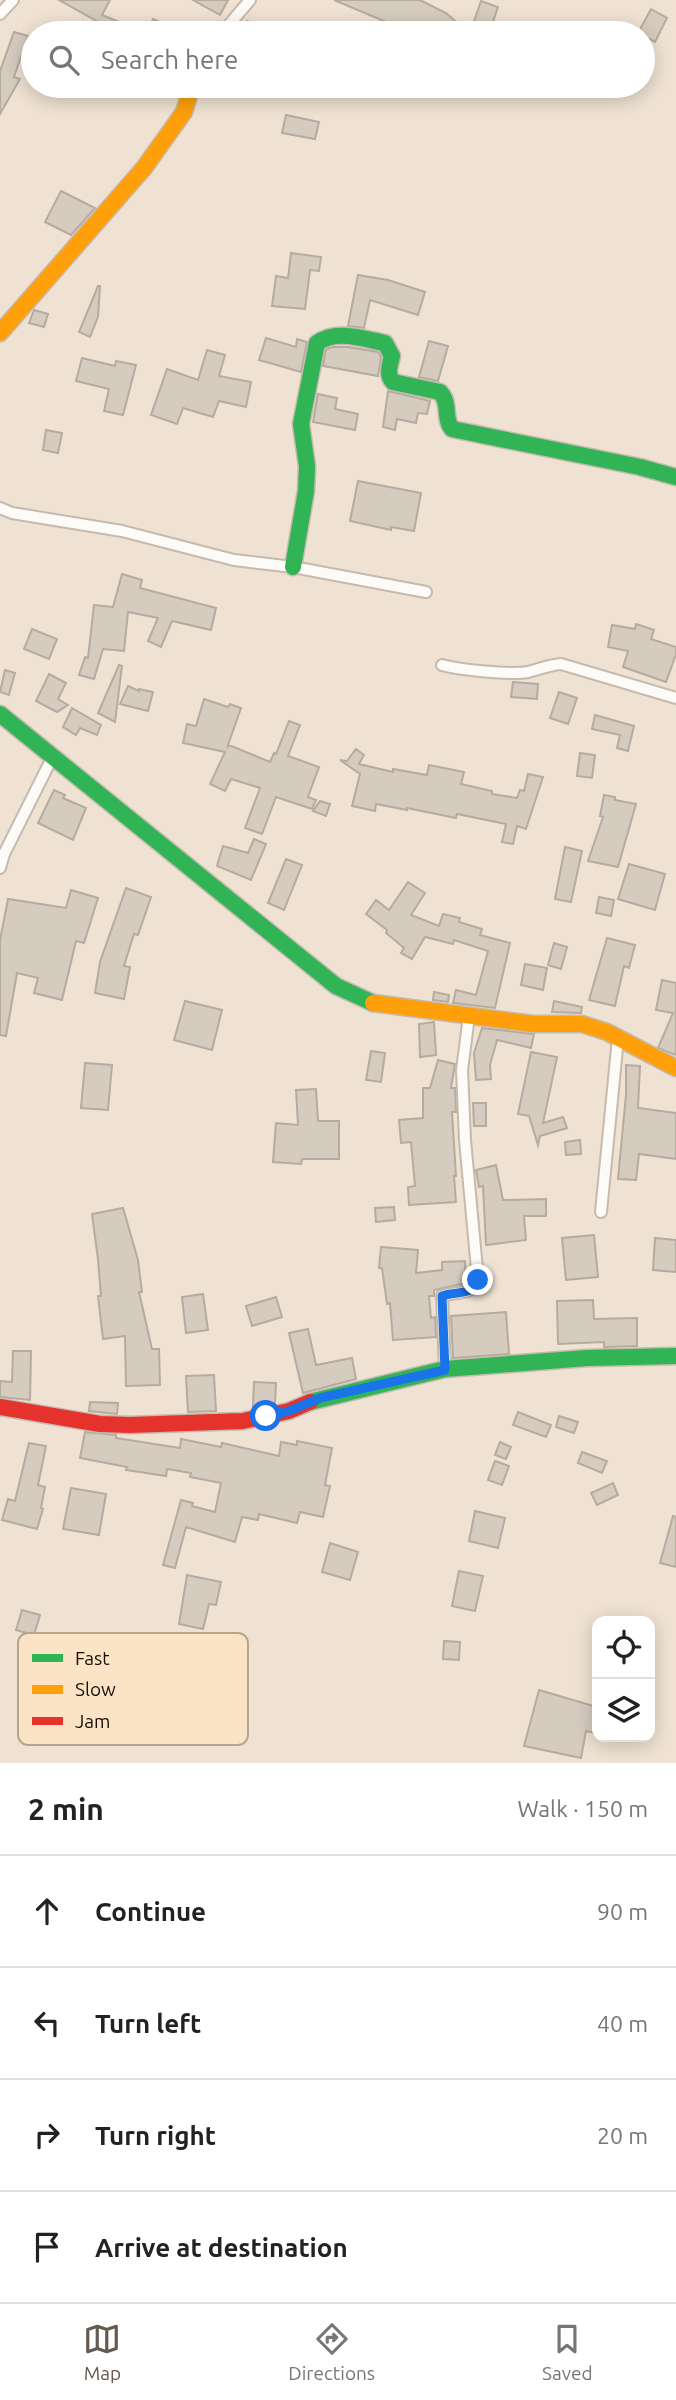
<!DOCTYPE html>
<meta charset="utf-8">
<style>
:root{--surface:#fff;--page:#f6f6f6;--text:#222;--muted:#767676;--line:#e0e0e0;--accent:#645a4e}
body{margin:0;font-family:Ubuntu,sans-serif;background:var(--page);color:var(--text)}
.controls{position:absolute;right:21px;bottom:21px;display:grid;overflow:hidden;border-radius:14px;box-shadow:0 4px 18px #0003}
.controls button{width:63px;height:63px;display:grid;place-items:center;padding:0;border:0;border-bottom:2px solid var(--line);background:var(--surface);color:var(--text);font:35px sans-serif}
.stop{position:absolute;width:21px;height:21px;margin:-16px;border:5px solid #1a73e8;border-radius:50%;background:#fff}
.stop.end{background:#1a73e8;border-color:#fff;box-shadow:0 2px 7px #0008}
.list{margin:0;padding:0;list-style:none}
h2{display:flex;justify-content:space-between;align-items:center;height:91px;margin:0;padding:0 28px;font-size:30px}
h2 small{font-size:23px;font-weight:400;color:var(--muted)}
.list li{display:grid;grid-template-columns:46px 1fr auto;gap:21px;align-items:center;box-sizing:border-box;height:112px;padding:0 28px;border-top:2px solid var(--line)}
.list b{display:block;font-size:26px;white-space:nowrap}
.list em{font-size:23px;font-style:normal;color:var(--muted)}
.icon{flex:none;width:38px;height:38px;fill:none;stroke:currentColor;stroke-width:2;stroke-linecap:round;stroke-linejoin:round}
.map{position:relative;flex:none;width:676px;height:1763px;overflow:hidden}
.search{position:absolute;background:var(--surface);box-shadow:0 4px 18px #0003;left:21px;right:21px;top:21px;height:77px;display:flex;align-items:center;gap:18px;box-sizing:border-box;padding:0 24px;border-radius:38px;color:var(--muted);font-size:26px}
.sheet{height:539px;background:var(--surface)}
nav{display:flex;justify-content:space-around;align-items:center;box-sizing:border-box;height:98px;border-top:2px solid var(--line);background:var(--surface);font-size:19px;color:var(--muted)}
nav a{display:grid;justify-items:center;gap:4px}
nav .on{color:var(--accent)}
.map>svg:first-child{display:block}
</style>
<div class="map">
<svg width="676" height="1763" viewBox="0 0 676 1763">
<rect width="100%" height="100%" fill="#efe2d2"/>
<path fill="#d6cbbf" stroke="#b5ab9f" stroke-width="2" d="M59,0H110L102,15L146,33H118Z
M193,0H228L220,15Z
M334,0H420L446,13L469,33H444L432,23L427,33H401L403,29Z
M481,1L498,7L489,33H470Z
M651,9L667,18L655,42L643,36V33H638Z
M153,19L184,33H147Z
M247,21L274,33H241Z
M14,32L28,36L14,77L20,79L0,114V71Z
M286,115L319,122L315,139L282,133Z
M61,191L95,208L71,235L45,222Z
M291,253L321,257L319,271L310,270L305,309L272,306L276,276L288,278Z
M358,275L388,280L425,292L418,315L370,300L364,328L348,326Z
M98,286H100L98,317L90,337L79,332Z
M34,310L48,314L44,327L29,323Z
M266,338L296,347L297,339L307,342L301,372L259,360Z
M429,341L448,346L438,381L419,377Z
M333,347H348L378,352L381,357L378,376L323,366L326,349Z
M207,350L225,355L219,376L251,382L246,407L219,401L213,417L183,408L177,424L151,415L167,369L198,380Z
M82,358L115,366L116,361L136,365L123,415L104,411L109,389L76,381Z
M388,391L430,401L427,414L418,413L416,423L397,419L395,430L383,427Z
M318,394L337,398L335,409L358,414L355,430L313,422Z
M46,430L62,433L58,453L43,450Z
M358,481L421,493L414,531L391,527V530L350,521Z
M122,574L142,580L140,588L216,608L211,630L172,621L161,647L148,641L158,618L128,612L124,651L103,649L94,679L79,675L85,657L88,658L94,605L113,607Z
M636,624L654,630L651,639L676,647V654L666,682L623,667L628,651L608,647L612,625L635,629Z
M32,629L57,639L49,659L24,649Z
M119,665L122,666L115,722L98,713Z
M5,670L15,673L9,695L0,692Z
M49,674L66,683L58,699L68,705L57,712L36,701Z
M513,682L538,684L537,699L511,697Z
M128,686L139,691V689L153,692L148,711L120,704Z
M559,692L577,698L568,724L550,718Z
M204,699L228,707L230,704L241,708L227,748L229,745L270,762L274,753L276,754L289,721L300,725L288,756L319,767L308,797L316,800L312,809L276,797L262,834L245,828L260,788L231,779L225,791L210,784L225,752L183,743L187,724L196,726Z
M72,708L101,725L97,735L80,728L76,735L63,727Z
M595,715L634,726L628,751L617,748L620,735L592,729Z
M356,749L364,755L359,764L393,772V769L427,775L429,765L464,772L461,784L492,791V794L517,798L520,790L524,791L528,774L543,777L526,829L517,826L513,844L502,842L506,824L457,814L456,818L407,808V810L376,804L375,811L352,806L360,774L340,760L347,761Z
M580,753L595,755L592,778L577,776Z
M54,790L65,795L63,798L86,808L73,840L38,823Z
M604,795L615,797V800L636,804L618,867L588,861L603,817L600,816Z
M320,801L330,804L326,816L313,811Z
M254,839L266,844L251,880L217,866L223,846L248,853Z
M565,847L582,851L571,902L555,899Z
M286,859L302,865L284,910L268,903Z
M629,864L665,874L655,910L618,899Z
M408,882L425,893L411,915L439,926L443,914L460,918L459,922L482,929L480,935L510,943L495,1008L453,1003L456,990L476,995L488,951L454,940L453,944L425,937L412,959L401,953L404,948L386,933L387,930L366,914L376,900L389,910Z
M126,888L151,897L138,935L134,934L124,966L130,967L124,999L95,993L100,962Z
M71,890L98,898L84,943L76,941L62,1000L34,993L38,978L17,973L6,1036L0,1035V940L8,899L66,908Z
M599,897L614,900L611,916L596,913Z
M607,938L635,945L629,968L624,966L615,1006L589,1000Z
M554,943L567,947L561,969L548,965Z
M525,964L547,968L543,990L521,985Z
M662,980L676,983V1055L658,1048L673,1013L656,1010Z
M434,992L449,995L448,1002L433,1000Z
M185,1001L222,1010L212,1050L174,1040Z
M554,1001L582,1007L581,1013L552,1012Z
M434,1022L436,1055L420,1057L419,1024Z
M482,1028L534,1034L531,1048L497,1040L490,1065L491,1079L476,1080L474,1053Z
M371,1051L385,1053L381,1082L366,1080Z
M531,1052L557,1057L543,1123L563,1117L567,1128L540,1136L538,1145L529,1116L518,1114Z
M438,1060L455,1064L451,1088H455L456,1112H452L456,1176H454L456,1202L409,1205L408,1187L415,1186L411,1142L401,1143L399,1120L423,1118V1088H430Z
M85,1063L112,1065L108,1110L81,1108Z
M626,1065L640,1066L638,1108L676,1113V1159L639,1154L636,1180L618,1179L626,1095Z
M316,1089L318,1121H339V1159H302L301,1164L273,1162L276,1123L298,1125L296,1090Z
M473,1103H486V1126H474Z
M580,1140L581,1154L566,1155L565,1142Z
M496,1165L503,1200L546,1199V1216H524L526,1240L486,1245L483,1186L479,1187L476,1170Z
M394,1207L395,1220L376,1222L375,1208Z
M123,1208L138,1260L142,1292H139L152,1349H159L160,1385L126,1386L125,1336L103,1339L98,1296H101L98,1259L92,1214Z
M594,1235L598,1277L566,1280L562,1238Z
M655,1238L676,1240V1272L653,1270Z
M381,1247L418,1250L416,1273L442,1270V1262L465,1261L466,1283L434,1290V1296H429L431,1318L435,1317L436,1337L393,1340L390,1303L387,1304L382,1268H379Z
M203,1294L208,1330L186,1333L182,1297Z
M276,1297L282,1317L252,1326L246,1306Z
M593,1300L594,1319L637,1318V1346L604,1347V1342L558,1344L557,1301Z
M506,1312L509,1354L453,1358L451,1316Z
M308,1329L316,1365L352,1358L356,1379L303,1393L289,1333Z
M13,1351H31L30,1400L0,1397V1381L12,1382Z
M214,1375L216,1411L188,1412L186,1376Z
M254,1382L276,1383L275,1403L253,1406Z
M90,1402L118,1403L117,1414L89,1411Z
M518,1412L551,1425L546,1437L513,1425Z
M559,1416L578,1422L574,1433L556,1427Z
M85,1432L116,1435V1438L180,1448L181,1439L221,1447L222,1443L279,1456L281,1442L297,1445V1441L332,1448L325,1485L330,1486L323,1517L300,1512L297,1523L259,1514L258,1520L242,1517L235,1542L186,1527L175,1568L163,1565L181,1500L193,1503L192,1506L215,1512L221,1483L190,1477L191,1473L167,1469L166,1476L126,1470L127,1467L80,1458Z
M500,1442L511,1447L506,1459L495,1455Z
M29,1443L46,1446L38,1485L45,1487L41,1508L43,1509L37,1529L2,1520L8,1499L15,1501Z
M582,1452L607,1461L602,1473L578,1463Z
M495,1461L509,1466L502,1485L488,1480Z
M613,1483L618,1495L597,1505L591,1493Z
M71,1488L106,1494L99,1535L63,1529Z
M475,1511L505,1518L498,1548L469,1541Z
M673,1516L676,1517V1567L660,1563Z
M330,1543L358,1552L350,1580L322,1572Z
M459,1571L483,1576L475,1611L452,1606Z
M187,1575L221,1582L216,1605L209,1604L203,1629L179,1624Z
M22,1610L40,1615L34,1635L16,1630Z
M444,1641L460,1642L459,1660L443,1659Z
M539,1690L597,1707V1724L595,1733L586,1731L581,1758L524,1746Z"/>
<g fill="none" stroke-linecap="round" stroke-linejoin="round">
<g stroke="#c5baae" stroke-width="14">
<path id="street" d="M0,14L13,0
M222,33L250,0
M0,508L12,513L122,531L234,560L293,567L426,592
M442,665C460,670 510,675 528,672C539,669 549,665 561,664L676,698
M0,868L4,854L53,756
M601,1212L618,1038
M445,1369L442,1296C455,1291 474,1296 478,1280L465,1140L462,1070L469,1016"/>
</g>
<g stroke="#c5baae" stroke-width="19">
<path id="fast" d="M293,567L306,491L307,466L301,424L317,343C337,329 363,339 385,343L392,356C390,365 386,374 393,382L440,392C451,404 443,418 452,429L640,467L676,477
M0,714L336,986L373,1003
M310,1402L445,1369L587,1358L676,1356"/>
</g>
<g stroke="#c5baae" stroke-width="19">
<path id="slow" d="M0,333L144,168L184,112L192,86
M373,1003L533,1024H582L607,1032L676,1068"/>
</g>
<g stroke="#c5baae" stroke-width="19">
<path id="jam" d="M0,1407L100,1424L130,1425L243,1421L289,1411L310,1402"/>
</g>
<use href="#street" stroke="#fdfbf8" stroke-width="10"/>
<use href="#fast" stroke="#30b455" stroke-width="16"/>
<use href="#slow" stroke="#ff9f0a" stroke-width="16"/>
<use href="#jam" stroke="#e5322d" stroke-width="16"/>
</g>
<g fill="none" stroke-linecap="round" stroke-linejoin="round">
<path stroke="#1a73e8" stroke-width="9" d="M266,1416L289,1411L320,1398L445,1370L442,1296C455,1291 474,1296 478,1280"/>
</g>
<rect x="18" y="1633" width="230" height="112" rx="10" fill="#fbe3c6" stroke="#b7a48d" stroke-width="2"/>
<rect x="32" y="1654" width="31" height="8" fill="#30b455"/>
<rect x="32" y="1685" width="31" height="9" fill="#ff9f0a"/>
<rect x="32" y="1717" width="31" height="8" fill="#e5322d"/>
<g font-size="19" fill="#191107">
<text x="75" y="1665">Fast</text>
<text x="75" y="1696">Slow</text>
<text x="75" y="1728">Jam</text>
</g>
</svg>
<div class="controls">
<button><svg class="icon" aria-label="locate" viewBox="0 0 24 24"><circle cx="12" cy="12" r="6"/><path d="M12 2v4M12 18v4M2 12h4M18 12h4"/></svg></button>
<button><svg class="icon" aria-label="layers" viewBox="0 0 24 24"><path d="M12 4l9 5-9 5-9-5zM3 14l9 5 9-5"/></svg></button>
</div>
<div class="stop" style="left:266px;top:1416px"></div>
<div class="stop end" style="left:478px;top:1280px"></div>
<div class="search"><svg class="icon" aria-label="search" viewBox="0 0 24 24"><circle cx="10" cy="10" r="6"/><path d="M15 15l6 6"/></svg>Search here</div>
</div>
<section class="sheet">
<h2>2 min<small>Walk · 150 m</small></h2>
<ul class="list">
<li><svg class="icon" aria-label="ahead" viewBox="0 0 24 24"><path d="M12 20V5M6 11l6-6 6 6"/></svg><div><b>Continue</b></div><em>90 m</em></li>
<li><svg class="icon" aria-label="left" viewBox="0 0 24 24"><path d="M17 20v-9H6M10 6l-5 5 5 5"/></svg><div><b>Turn left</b></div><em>40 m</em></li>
<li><svg class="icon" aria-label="right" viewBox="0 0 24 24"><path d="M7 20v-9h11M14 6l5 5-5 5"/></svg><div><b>Turn right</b></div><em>20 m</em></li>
<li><svg class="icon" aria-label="arrive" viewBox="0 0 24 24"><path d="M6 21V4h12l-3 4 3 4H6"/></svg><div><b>Arrive at destination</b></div></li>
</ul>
</section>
<nav>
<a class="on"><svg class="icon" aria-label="map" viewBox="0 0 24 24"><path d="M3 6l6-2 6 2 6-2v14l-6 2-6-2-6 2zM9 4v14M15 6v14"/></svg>Map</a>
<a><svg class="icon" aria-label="directions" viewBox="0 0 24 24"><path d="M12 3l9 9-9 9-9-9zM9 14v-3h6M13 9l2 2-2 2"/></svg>Directions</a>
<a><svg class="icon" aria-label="saved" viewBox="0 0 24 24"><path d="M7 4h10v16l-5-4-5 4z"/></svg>Saved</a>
</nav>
